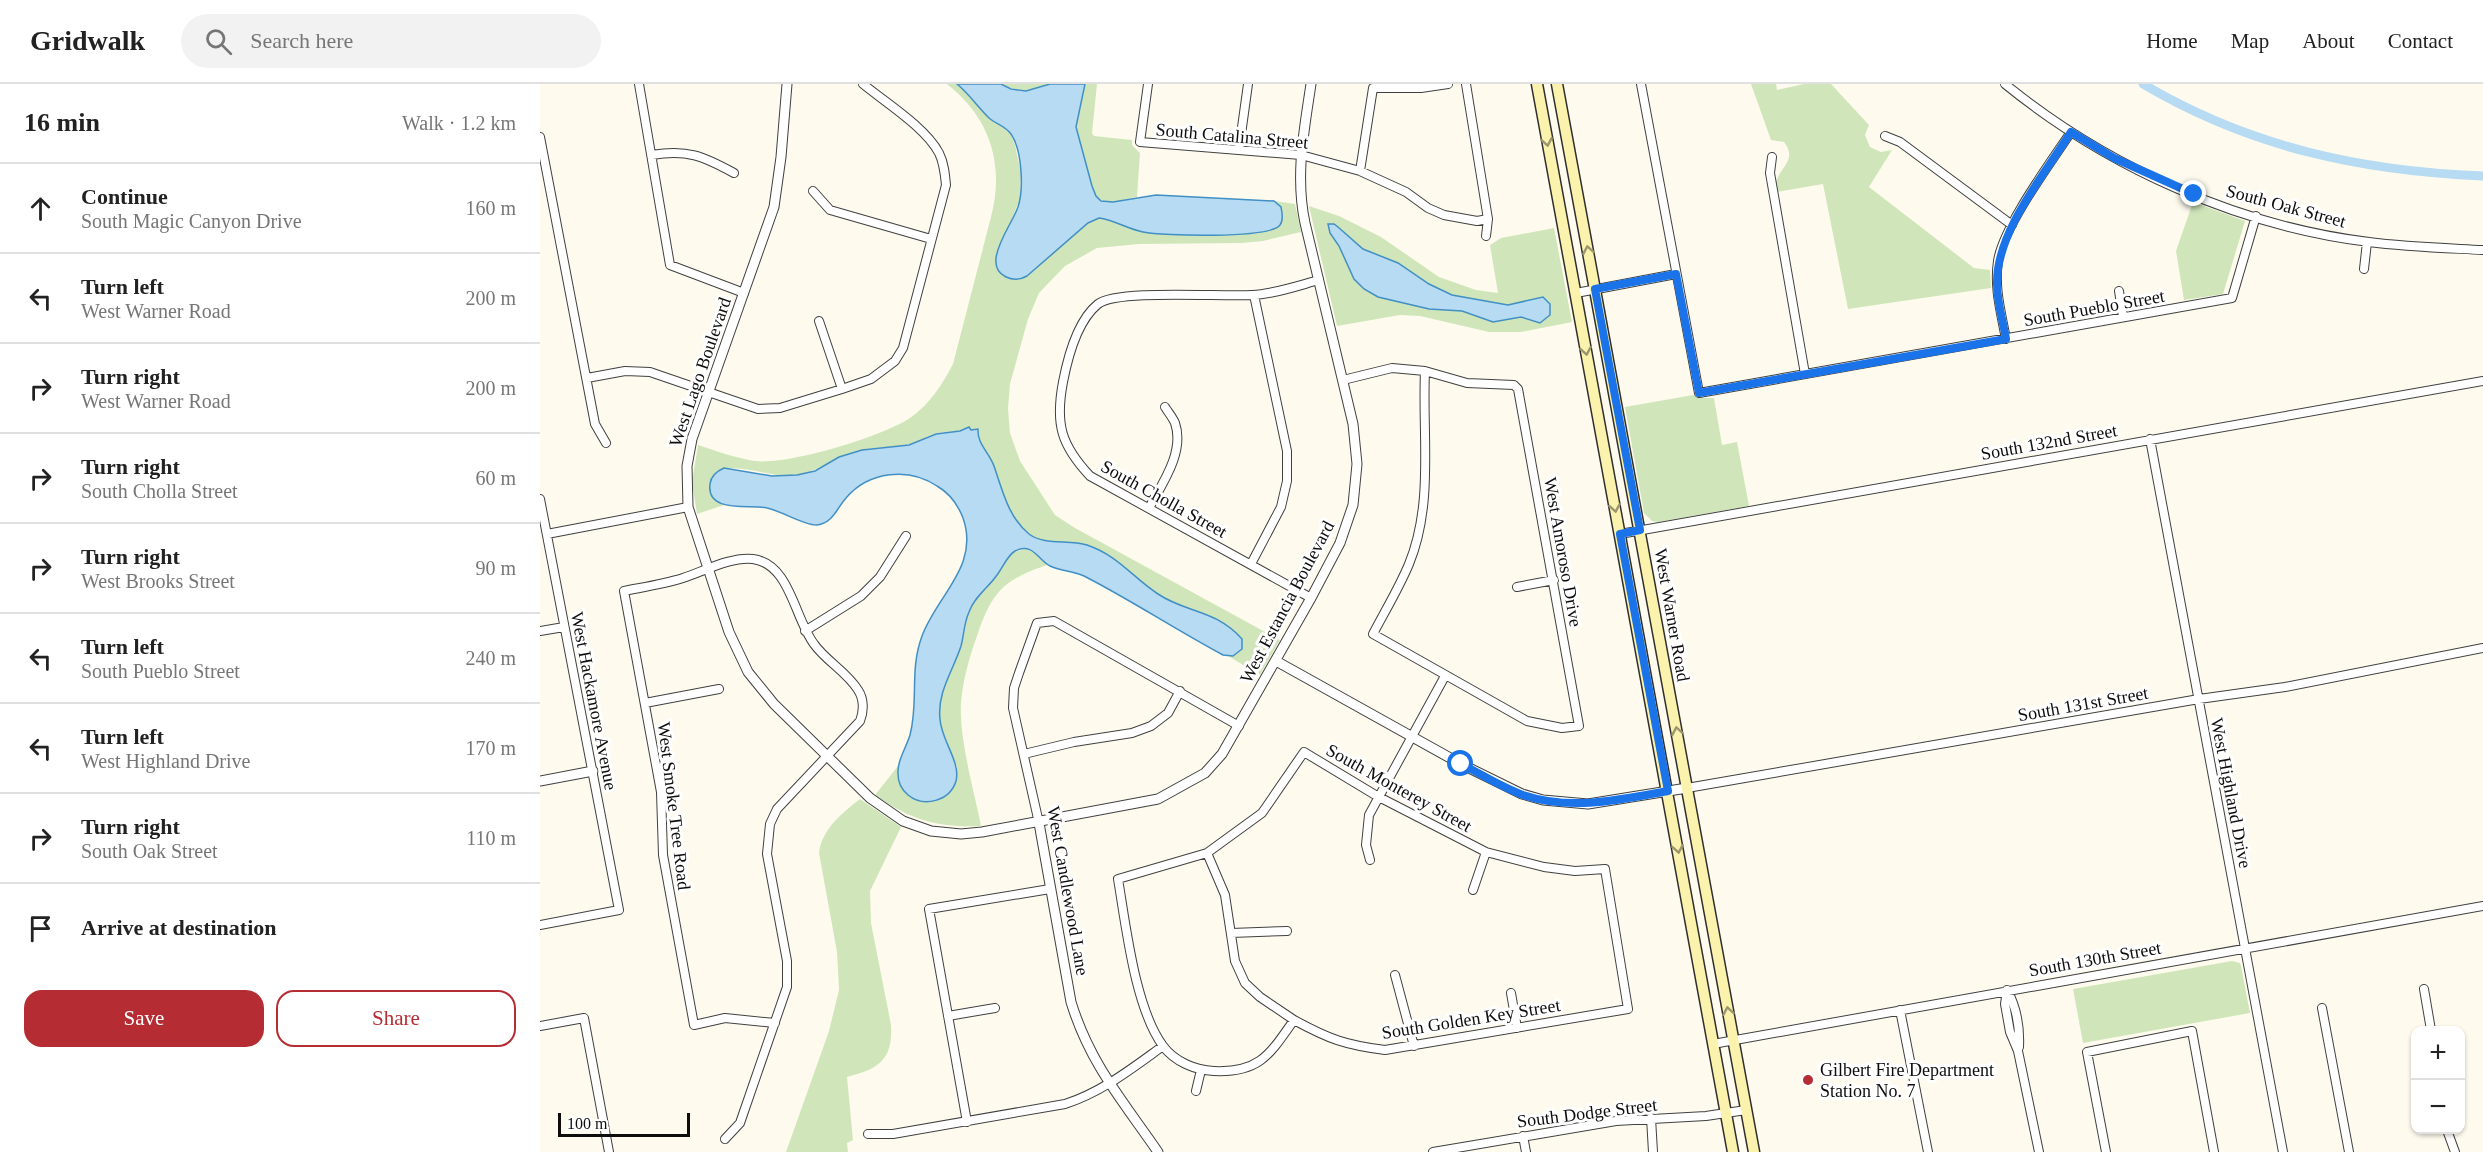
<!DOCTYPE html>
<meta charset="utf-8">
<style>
:root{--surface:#fff;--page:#f2f2f2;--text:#222;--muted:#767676;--line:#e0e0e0;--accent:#b52d33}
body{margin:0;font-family:"Times New Roman",serif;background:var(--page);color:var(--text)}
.controls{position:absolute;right:18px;bottom:18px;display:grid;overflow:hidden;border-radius:12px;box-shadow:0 2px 4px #0004}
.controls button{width:54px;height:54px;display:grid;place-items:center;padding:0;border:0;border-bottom:2px solid var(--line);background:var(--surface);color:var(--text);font:30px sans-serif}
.scale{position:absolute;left:18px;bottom:15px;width:132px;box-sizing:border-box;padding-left:6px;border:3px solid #0d0d0d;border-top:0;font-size:16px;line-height:21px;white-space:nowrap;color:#0d0d0d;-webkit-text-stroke:4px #fff;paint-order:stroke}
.stop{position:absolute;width:18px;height:18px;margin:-14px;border:4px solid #1a73e8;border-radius:50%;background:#fff}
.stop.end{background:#1a73e8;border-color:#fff;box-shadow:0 2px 6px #0008}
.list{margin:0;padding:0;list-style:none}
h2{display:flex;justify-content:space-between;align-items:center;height:78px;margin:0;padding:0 24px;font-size:26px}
h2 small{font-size:20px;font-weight:400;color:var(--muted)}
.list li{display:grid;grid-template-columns:39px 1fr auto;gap:18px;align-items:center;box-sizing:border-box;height:90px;padding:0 24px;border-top:2px solid var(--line)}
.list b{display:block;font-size:22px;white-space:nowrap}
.list p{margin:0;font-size:20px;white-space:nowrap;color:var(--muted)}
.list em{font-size:20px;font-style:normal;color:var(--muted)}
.actions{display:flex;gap:12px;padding:18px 24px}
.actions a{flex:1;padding:14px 0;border:2px solid var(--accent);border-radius:18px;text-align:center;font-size:21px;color:var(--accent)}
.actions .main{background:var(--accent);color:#fff}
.icon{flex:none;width:33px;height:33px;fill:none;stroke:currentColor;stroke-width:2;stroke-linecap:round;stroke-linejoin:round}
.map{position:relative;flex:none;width:1943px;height:1068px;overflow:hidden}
header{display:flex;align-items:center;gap:36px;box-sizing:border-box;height:84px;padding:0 30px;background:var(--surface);border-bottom:2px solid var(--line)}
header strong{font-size:28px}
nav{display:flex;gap:33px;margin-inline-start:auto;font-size:21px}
.search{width:420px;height:54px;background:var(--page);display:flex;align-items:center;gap:15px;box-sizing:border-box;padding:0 21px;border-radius:33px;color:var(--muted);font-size:22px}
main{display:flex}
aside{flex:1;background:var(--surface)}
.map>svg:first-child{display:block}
</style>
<header>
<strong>Gridwalk</strong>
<div class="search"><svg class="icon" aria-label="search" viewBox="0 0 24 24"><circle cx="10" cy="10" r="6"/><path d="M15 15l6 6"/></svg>Search here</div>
<nav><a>Home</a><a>Map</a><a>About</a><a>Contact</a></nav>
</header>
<main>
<aside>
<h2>16 min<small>Walk · 1.2 km</small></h2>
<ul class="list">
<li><svg class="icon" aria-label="ahead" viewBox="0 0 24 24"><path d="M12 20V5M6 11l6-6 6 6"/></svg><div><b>Continue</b><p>South Magic Canyon Drive</p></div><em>160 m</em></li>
<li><svg class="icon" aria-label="left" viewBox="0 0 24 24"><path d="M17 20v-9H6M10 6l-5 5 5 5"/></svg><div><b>Turn left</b><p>West Warner Road</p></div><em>200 m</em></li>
<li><svg class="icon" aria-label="right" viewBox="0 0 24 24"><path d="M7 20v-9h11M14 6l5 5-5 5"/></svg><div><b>Turn right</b><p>West Warner Road</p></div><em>200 m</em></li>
<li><svg class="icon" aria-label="right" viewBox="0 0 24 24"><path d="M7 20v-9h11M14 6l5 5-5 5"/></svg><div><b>Turn right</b><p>South Cholla Street</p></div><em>60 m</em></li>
<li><svg class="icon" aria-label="right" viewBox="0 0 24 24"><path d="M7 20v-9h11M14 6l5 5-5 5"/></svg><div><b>Turn right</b><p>West Brooks Street</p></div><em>90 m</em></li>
<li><svg class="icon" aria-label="left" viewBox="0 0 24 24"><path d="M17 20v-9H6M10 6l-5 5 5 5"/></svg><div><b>Turn left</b><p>South Pueblo Street</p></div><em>240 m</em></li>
<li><svg class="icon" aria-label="left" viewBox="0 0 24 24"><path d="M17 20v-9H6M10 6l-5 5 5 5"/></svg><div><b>Turn left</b><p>West Highland Drive</p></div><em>170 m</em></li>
<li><svg class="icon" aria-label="right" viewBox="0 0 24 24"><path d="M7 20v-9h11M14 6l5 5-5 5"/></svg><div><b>Turn right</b><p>South Oak Street</p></div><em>110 m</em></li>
<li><svg class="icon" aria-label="arrive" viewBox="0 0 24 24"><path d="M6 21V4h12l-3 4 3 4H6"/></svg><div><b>Arrive at destination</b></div></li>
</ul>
<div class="actions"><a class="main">Save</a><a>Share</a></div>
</aside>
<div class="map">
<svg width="1943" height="1068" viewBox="0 0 1943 1068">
<rect width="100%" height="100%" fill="#fefbee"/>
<path fill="#d0e6ba" d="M407,0H417L433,14L449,34L470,49L475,61L481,89L480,115L456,173L468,195L476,196L554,135H564L604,148L742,137L741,123L734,117L755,120L761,148L723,157L701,159L599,160L557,164L525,182L499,209L488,235L470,300L468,325L470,349L480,377L515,431L535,444L740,556L720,591L688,572L696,571L702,555C680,530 645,528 618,510C592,492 580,473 547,461C529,455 505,462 489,450C466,432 463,403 452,378C447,366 437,359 438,345L432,346L429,343C418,349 408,347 397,349C387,351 378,359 367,361C352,365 336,362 322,366C295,371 276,391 249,392C227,393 190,375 173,391L175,416L184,421L157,430L152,398L158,361C176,367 196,374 215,377C249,381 341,353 370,334C389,321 402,301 413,280L452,129C464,78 449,33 407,0Z
M461,0H510C493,8 478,8 461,0Z
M545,0H557L552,49L554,52L592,56V61L600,69L597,113C581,115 565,126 554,109L536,43Z
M1211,0H1236L1237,6L1264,0H1291L1329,41L1325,51L1330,63L1341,68L1352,66L1329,103L1434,184L1450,186L1451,204L1308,225L1283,100L1237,108L1236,97C1242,82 1257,75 1244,58L1231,56Z
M1653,118L1705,137L1683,210L1644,216L1636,167Z
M769,122L799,132L841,153L899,193L936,206L958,209L950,161L961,154L1014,144L1032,238L981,248H949L880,232L860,231L797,242Z
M1153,311L1164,314H1174L1182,361L1197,358L1209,422L1118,438L1112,437L1104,429L1085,323Z
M486,465L499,471L507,481C463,496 452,508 437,552C429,574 423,596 421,619C419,655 434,706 441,742C397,744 371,736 335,711L358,682C357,697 364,710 377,716L416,697L417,683L401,643L399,627L402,608L422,559L429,526L435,516L455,494L469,473L474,468Z
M320,715L361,743L330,807L331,839L351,941C353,977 338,985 307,993L313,1056L307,1059L308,1068H246L289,947L299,906L297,868L279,769C282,745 302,729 320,715Z
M1692,877L1700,879L1701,882L1710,929L1543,959L1533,905Z"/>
<path fill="#b6dbf2" stroke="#418fc5" stroke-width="1.5" d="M417,0H461L471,5L486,7L510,0H545L536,43L552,102L556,112L561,117L573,118L616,111L734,117L741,123C742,128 744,136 740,141C730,155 622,152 603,148C588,145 574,136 559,134L548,139L487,192C473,200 454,192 456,174C458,157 472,139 478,123C484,105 482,66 471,50C465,42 456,40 449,34C438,23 429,10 417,0Z
M788,140H794L798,143L823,165L858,179L889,200L912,211L968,221L1003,213L1010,220V231L1000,239L981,233L953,238L922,227L889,225L838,213L824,205L814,195L799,162L790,149Z
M429,343L431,346L438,345C437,360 449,368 454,382C462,405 468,433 489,450C505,462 529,455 547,461C579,472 592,493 618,510C646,529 675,525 702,555V565L693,572L683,571C636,546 591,516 544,492C533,487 520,487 510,482C498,476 493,458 475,467C467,472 463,483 457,491C449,503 434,513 429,528C424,539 424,551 421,562C413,587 397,608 400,635C401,656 421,678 416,697C410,717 384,724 368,711C362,706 358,698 358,690C357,677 366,664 370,651C379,617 369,587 382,552C397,511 440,482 423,434C418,421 409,409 397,402C369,383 329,387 306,414C297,424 293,439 277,441C265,442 242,427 227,424C210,420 166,430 170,400C171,391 177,387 184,384L232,392L257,391L275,387L299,373L322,366L369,361L396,350L420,347Z"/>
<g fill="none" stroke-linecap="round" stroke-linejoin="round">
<path stroke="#b6dbf2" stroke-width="9" d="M1603,0C1709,63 1821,87 1943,92"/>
<g stroke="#404040" stroke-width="10">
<path id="minor" d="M99,0L130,181L204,209
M608,0L600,58L761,71L820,87L866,108L888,124L904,131L937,137L948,135
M926,0L948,135L946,152
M1101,0L1159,309L1692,214L1716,132
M1465,0C1567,83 1698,142 1829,158C1867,163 1905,164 1943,166
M1345,52L1360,58L1472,141
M0,53L55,340L66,359
M699,65L708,0
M112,71C147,65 163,72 194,89
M1232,73L1230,89L1265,290
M820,87L833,4H881L908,0
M273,107L290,126L391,155
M1824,185L1827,158
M1579,207L1583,233
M1036,209L1136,190
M279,237L302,305
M1466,255C1461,228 1454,204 1458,177C1463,143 1511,78 1531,48
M47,294L85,287L110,288L218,325L240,324L302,305L331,295L355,277L363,264L406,101C405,90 404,79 399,69C385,43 346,19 323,0
M803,296L852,284L885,287L927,299L974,301L978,305L1039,642L1022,644L987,637L833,550C845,527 859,504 869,480C894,419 882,351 885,287
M1610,355L1743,1068
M0,415L79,826L0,841
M609,424C622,400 645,368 635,339C633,334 628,328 625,323
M7,450L148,423
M1080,450L1943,297
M711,480L741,423L747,397V367L714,211
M977,503L1014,496
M771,514L550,392C521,361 515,340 523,298C528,272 537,237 558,220C577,205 682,213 712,211C734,210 757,202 779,196
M0,547L24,543
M265,547L321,512L340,493L366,452
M105,619L179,605
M764,668L837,712L946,768L1004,783L1035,787L1065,785L1088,925L845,966C805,961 789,955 754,936C730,970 720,989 674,987C655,986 635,978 623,962C595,924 586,842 578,795L667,769L722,729Z
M484,670L534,658L592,649L611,642L628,629L640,607
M1147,704L1659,615L1745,603L1943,564
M499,739L473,624L474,604L479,589L497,539L514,537L699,642
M667,769L685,811L695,877L705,899L720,913L754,936
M830,776L826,761L829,731L905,592
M933,806L946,768
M691,849L747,847
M855,891L874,962
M1884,905L1891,946
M1467,906L1465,920L1470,948L1478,967L1499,1068
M1467,906C1477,924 1480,942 1479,963
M971,909L977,944
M1782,924L1809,1068
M1360,926L1388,1068
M408,932L455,924
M0,942L44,934L69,1068
M1173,960L1943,822
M656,1007L661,986
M1111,1034L1113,1068
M427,1038L389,825L510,805
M1907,1046L1915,1068
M328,1050H353L525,1020C562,1008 591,985 623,962
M983,1052L986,1068
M185,1055L200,1039L247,903V877L227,770L230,740L237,725L320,637C324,627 324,615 318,606C307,588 286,577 274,560C254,533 250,480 213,475C192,472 162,488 143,494C124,500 104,503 84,507L121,708L123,771L154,941L185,934L235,939
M893,1068L1076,1037L1166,1032L1206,1026
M1566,1068L1547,968L1652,947L1674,1068"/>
</g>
<g stroke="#404040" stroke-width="11">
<path id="tertiary" d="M247,0L241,73L234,123L152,355L147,382L148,423L189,548L208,588L234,620L330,714L363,737L391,747L421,750L442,748L618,715L665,689L682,670L771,514L800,459L813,421L817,380L813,340L765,139C755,92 764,47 771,0
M736,577L921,680L982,710L1003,716L1048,720L1147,704
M0,697L53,687
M499,739L531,918C550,980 583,1017 618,1068"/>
</g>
<g stroke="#2f2f2f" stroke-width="13">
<path id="secondary" d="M997,0L1193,1068
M1017,0L1214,1068"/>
</g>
<use href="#minor" stroke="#fff" stroke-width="8"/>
<use href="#tertiary" stroke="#fff" stroke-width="9"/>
<use href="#secondary" stroke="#faf2ad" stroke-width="10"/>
</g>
<defs><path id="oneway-chevron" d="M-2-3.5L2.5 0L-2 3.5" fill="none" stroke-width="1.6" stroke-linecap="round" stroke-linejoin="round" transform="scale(1.5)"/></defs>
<g stroke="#9b966d">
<use href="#oneway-chevron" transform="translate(1007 58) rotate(80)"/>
<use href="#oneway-chevron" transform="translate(1048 166) rotate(-100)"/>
<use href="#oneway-chevron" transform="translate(1046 267) rotate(80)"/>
<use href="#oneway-chevron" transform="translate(1075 424) rotate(80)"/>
<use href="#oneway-chevron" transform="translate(1137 647) rotate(-100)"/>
<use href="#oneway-chevron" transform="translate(1138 765) rotate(80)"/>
<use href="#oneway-chevron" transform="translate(1188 927) rotate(-100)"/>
</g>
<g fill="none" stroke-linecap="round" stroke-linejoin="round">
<path stroke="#1a73e8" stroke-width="8" d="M921,680C941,690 961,703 983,711C1031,727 1079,716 1128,707L1080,450L1100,446L1055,205L1136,190L1159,309L1466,255C1463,237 1457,218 1457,200C1456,148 1504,91 1531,48L1574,74L1654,110"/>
</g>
<circle fill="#b52d33" stroke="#fff" stroke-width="2" cx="1268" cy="996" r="6"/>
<g text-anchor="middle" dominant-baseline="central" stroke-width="6" stroke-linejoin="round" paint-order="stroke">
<g font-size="18" fill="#0d0d0d" stroke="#fff">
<text transform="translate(692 52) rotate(5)">South Catalina Street</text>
<text transform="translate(1746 122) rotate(15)">South Oak Street</text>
<text transform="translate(1554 224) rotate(-10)">South Pueblo Street</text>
<text transform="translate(160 288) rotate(-71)">West Lago Boulevard</text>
<text transform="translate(1509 358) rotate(-10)">South 132nd Street</text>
<text transform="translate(624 415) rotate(29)">South Cholla Street</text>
<text transform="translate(1023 468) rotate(80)">West Amoroso Drive</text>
<text transform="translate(747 518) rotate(-62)">West Estancia Boulevard</text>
<text transform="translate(1132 531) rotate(80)">West Warner Road</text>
<text transform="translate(54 617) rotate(79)">West Hackamore Avenue</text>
<text transform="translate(1543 620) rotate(-10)">South 131st Street</text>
<text transform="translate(859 704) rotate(29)">South Monterey Street</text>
<text transform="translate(1691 709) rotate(79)">West Highland Drive</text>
<text transform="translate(134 722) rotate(83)">West Smoke Tree Road</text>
<text transform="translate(528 807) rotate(80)">West Candlewood Lane</text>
<text transform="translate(1555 875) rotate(-10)">South 130th Street</text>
<text transform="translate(931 935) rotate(-9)">South Golden Key Street</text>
<text transform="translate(1047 1029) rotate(-7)">South Dodge Street</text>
</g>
<g font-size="18" fill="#0d0d0d" stroke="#fff" text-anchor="start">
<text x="1280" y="986">Gilbert Fire Department<tspan x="1280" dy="21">Station No. 7</tspan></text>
</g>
</g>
</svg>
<div class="controls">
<button>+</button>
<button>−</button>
</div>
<div class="scale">100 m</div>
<div class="stop" style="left:921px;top:680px"></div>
<div class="stop end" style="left:1654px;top:110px"></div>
</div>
</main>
